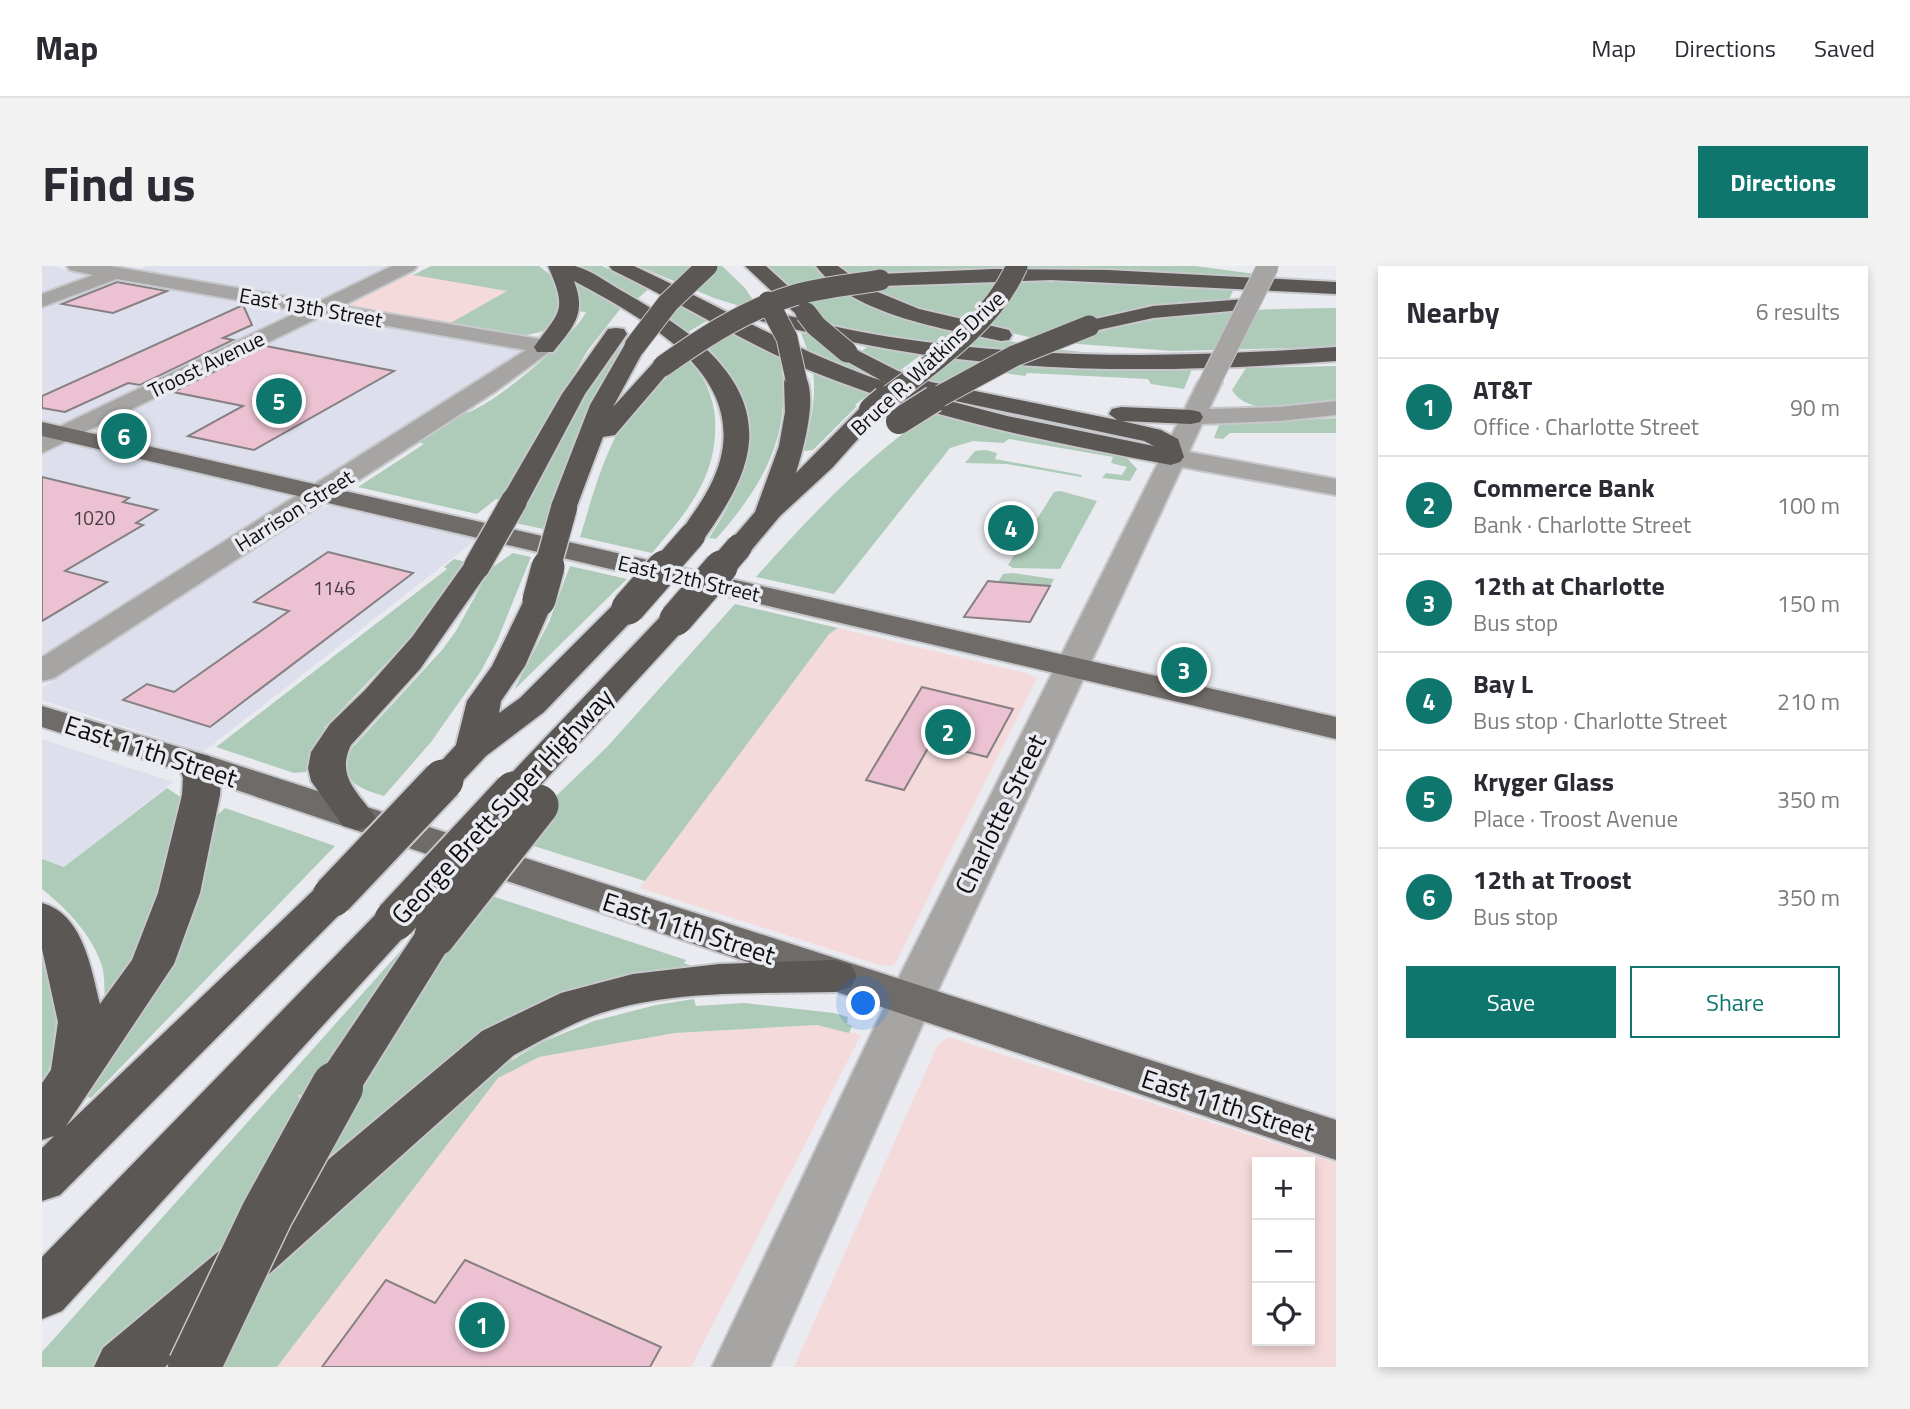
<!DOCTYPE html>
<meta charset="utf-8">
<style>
:root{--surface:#fff;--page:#f2f2f3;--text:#2b2b33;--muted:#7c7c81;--line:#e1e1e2;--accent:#0f766e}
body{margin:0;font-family:"Titillium Web",sans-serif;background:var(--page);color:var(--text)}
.controls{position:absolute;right:21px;bottom:21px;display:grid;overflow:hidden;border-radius:0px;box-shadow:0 4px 10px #0003}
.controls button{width:63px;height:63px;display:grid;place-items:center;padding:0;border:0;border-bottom:2px solid var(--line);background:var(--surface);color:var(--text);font:35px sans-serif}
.you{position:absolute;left:822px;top:738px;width:24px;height:24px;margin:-18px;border:5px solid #fff;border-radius:50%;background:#1a73e8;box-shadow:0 0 0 10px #1a73e833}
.badge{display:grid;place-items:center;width:46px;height:46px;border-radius:50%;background:var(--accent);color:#fff;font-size:23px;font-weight:700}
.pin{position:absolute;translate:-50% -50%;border:4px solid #fff;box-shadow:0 2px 7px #0006}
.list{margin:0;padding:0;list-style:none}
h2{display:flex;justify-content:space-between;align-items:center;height:91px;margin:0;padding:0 28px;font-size:30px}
h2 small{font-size:23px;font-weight:400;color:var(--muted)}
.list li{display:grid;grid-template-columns:46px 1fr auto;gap:21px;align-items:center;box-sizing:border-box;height:98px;padding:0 28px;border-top:2px solid var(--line)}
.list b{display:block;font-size:26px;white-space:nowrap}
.list p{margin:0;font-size:23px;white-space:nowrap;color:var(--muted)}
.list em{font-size:23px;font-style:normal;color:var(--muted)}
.actions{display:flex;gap:14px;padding:21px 28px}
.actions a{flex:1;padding:16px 0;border:2px solid var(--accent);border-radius:0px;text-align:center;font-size:24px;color:var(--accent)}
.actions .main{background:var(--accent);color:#fff}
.icon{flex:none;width:38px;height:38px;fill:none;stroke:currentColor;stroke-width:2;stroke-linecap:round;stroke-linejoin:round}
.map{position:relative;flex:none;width:1294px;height:1101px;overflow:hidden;border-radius:0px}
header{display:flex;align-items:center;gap:42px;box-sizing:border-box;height:98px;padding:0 35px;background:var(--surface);border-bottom:2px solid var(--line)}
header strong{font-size:33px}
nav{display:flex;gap:38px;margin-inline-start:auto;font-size:24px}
.intro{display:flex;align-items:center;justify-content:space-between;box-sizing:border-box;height:168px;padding:0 42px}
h1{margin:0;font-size:49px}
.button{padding:18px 32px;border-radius:0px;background:var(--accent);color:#fff;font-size:24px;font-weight:700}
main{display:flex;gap:42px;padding:0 42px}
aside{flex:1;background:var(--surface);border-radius:0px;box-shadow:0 4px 10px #0003}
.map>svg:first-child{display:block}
</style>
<header>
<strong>Map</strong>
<nav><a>Map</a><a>Directions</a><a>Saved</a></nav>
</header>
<div class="intro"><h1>Find us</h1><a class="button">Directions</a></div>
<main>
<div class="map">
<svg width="1294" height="1101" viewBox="0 0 1294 1101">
<rect width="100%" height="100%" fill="#eaebf0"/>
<path fill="#f5dadb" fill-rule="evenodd" d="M366,8L466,25L403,60L301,41Z
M796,362L987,408L995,412L853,698L849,700L837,699L598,622L787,368Z
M775,759L819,769L649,1101H235L456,812L467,805L497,791L633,767Z
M907,771L1294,897V1101H752L896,778ZM1215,896H1268V1075H1215Z"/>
<path fill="#dddfec" d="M0,0H10L54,9L0,30Z
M105,0H355L275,36L94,5Z
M73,12L259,45L30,156L16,158L0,154V41Z
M290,49L486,84L276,217L58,167V162L62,159L283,50Z
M25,177L245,228L251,230L248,236L0,391V189Z
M292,239L435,273L161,486L0,434V422L274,243Z
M0,473L131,516L22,601L0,593Z"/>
<path fill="#adcbb8" d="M389,0H497L511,11L522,30L510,61C478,78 437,65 403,60L465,25L371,9Z
M531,0H560L608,22L594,34Z
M596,0H680L703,22L720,47L672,32Z
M721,0H775L944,71L1013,83L1096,92L952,86L788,62Z
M792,0H1153L1258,14L984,2L909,3L804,11Z
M910,10L1194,19L1186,35L991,72L875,44L818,19Z
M534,17L579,42L546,84L460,234L454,233L435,248L316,221L382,178L375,176L419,148C444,147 533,70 544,46L535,45L537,29Z
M638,37L668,53L646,66L625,52Z
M1294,42V81L1131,85L1023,77C1110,45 1202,43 1294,42Z
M686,61L737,85C753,164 724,216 674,273L667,272C714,199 731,144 661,77Z
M759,67L776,70L847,113L840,119L768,91Z
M803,75L880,88L856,106L819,86L825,81Z
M573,79L580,83L553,130L501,263L473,257L524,155Z
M644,90C660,107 672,129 673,153C676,212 645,245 610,287L538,271C552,226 565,173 596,136C610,119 628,105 644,90Z
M913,92L940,95L894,119L883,116Z
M976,97L1150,103L1142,123L1109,118L1106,113L985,107L983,110L961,107Z
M1294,100V136C1262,139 1207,153 1190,124L1204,102Z
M770,101L831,125L813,139L815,140L771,184L762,185C768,158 776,128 770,101Z
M895,143L959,166L1088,190L1086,193L1095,203L1088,215L1060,212L1064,207L1080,209L1085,201L1069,197L1071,191L967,173L961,177L931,175L908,182L792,328L714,311C769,249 825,190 895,143Z
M1294,152V167H1188L1181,173L1172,172L1177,159Z
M944,184L955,187L953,193L1040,209L1039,211L965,198L923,197L933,185Z
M1018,225L1055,235L1018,303L971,302L966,299L1012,226Z
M471,287L489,291L455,375L439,405L389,476L342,530C315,522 295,514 310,482L400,384L414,365L448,303Z
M412,293L424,296L420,304L415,305L371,369L282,462L286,464L272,480L264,506L252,507L174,481L405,303L402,301Z
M528,300L585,313L472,424L507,356Z
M971,307L1012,313L1008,320L956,316L961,308Z
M693,338L796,362L787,368L603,615L479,576L513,531L565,481Z
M125,522L140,532L142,556L93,704L63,733C62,723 63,710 60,700C50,669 25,643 0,623V593L22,601Z
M183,542L293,580L49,832L39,828L171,553Z
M441,627L644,694L642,697L647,699V702L538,725L57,1101H0V1086L380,661L269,831L256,829L260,836H306Z
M0,682L16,740L9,797L0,821Z
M652,733L654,740L702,737L792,747L806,751L805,758L810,760L807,767L775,759L633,767L497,791L456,812L235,1101H173L221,1003L447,808L500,776L552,755L614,739Z"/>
<path fill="#ecc2d2" stroke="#868082" stroke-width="2" d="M75,16L125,25L71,47L20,38Z
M201,39L210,59L181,72L191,74L98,119L86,117L23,146L0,142V130Z
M224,80L352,105L212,184L146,170L201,140L131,126Z
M0,211L87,232L81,236L115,244L94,257L101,259L23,305L65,316L0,355Z
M286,286L371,307L168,461L81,434L105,418L132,426L247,345L212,336Z
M946,315L956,316L1008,320L988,356L922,351Z
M880,421L971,443L945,491L889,477L862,524L824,514Z
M423,994L619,1081L608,1101H280L344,1014L393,1037Z"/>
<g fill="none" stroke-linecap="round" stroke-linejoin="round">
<g stroke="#c7c8cc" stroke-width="4">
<path id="minor" d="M25,0H68L276,36L350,0H375L372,4L300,40L503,74L511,76L514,81L454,125L12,412L0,415V391L484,84L282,49L0,187V169L258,45L75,13L0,41V28L51,9L28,4Z
M1168,109L1176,111L1180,116L1167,143L1237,141L1294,135V149L1237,155L1160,158L1147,186L1294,213V229L1140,201L891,735L728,1101H670L845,735L1118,193L1116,191L1122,185L1156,116L1160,111Z"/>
</g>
<g stroke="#c7c8cc" stroke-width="4">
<path id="major" d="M0,156L1294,451V473L0,170Z
M0,440L167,490L1294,854V894L141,506L0,461Z"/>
</g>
<g stroke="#c7c8cc" stroke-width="4">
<path id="highway" d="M506,0C515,0 525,0 533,0C549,4 566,17 580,25C634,56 713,103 707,176C704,213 680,247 660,276L650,279L640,276L636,270C646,254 659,238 668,220C721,116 608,56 532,15C545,48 531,61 511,86H495L492,81C518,44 526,46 506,0Z
M567,0H592C682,42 766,93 862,122L840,115L797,91L794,86L797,81L805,79L856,105L889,116L1075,154L1067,148L1070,143L1079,141L1149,144L1158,146L1161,151L1158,156L1149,158L1080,155L1119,164L1136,173L1142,191L1138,196L1129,199C1008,176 884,152 769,105C701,76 637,36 570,4ZM885,129L1102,175L1112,180L965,150Z
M703,0H724L771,43L774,47L771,51H757Z
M774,0H796L826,22L877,43L967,64L970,69L967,74L959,75C904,63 810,49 774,0Z
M952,3L1066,4L1294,16V28L1009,14L838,20L828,14L838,8Z
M1204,33L1211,35L1214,39L1211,43L1111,52L1047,66L1040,64L1036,60L1040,56L1111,40Z
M703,39C751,51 799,63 848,71C996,94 1145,92 1294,81V95C1145,106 995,109 847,83C796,74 746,62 696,49L693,45L696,41Z
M574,62L582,63L585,68L543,128L486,235L482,241L472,243L462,241L458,235L520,128L566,63Z
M593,73L601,75L604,80L571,141L613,95H629L632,100L573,169L561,171L532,248L522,250L512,248L508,242L548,139L582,80L585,75Z
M754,106L762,108C777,129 761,184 754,207L821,139L830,137L839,139L842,144L790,202L738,250L707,287L697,290L687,287L683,281L713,246L737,180L743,146L742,113L746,108Z
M435,291L445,294L450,300L378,403L309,479C293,511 318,528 334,552L329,560L315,564L301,560L269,515L266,502L269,486L288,458L323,424L370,371L425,294Z
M497,325L508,327L512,334L483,400L459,435L457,447L478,432L575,335L586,333L597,335L602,342L502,446L444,490L414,522L401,525L388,522L382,514L414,479L425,435L450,400L482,334L486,327Z
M634,344L645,346L650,353L645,360L485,534L472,537L459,534L453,526L459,518L623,346Z
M154,487L167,490L179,512L178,529L158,627L132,698L24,860L276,620L291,616L306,620L312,630L306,640L18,929L0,935V882L12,870L0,874V817L9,804L16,756L0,683V637C41,648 49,702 58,738L90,694L116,627L140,529L141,512L136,498L141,490Z
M353,640L368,644L374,654L368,664L20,1045L0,1053V991L338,644Z
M393,655L408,660L414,670L312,834L295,839L278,834L271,821L278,808L378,660Z
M793,694L809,699L815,710L809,721L793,726C717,728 633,723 559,747C529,757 501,774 472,789L123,1101H52L61,1082L440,765L519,727L591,708L677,698Z"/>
</g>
<use href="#minor" fill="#a7a5a4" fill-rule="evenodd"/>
<use href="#major" fill="#6f6b69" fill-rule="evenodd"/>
<use href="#highway" fill="#5b5754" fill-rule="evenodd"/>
<g stroke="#c7c8cc" stroke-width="23" stroke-linecap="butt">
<path id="minor-bridge" d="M1168,116L1226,0"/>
</g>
<g stroke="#c7c8cc" stroke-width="23" stroke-linecap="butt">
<path id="highway-bridge-far4" d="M726,36L745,72L754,113
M764,47L774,60L805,86
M593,80L626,37L665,0
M621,100C662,71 705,43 753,29C781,21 810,19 838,14
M841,135C891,96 948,60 975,0
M889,135L972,90L1047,60"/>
</g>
<g stroke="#c7c8cc" stroke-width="29" stroke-linecap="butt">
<path id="highway-bridge-far3" d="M830,144L843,133
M857,155L892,133
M435,300L472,235
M505,303L522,242
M621,303L650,270
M678,303L697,281"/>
</g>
<g stroke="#c7c8cc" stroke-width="36" stroke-linecap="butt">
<path id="highway-bridge-far2" d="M497,334L506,301
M586,342L622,301
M634,353L679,301"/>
</g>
<g stroke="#c7c8cc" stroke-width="45" stroke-linecap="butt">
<path id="highway-bridge-far1" d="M291,630L401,514
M353,654L472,526
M393,670L496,539"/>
</g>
<g stroke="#c7c8cc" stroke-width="55" stroke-linecap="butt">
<path id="highway-bridge" d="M152,1101L225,948L295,821"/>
</g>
<use href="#minor-bridge" stroke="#a7a5a4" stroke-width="21"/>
<use href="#highway-bridge-far4" stroke="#5b5754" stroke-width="21"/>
<use href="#highway-bridge-far3" stroke="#5b5754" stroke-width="26"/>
<use href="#highway-bridge-far2" stroke="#5b5754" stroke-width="33"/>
<use href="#highway-bridge-far1" stroke="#5b5754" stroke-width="41"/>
<use href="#highway-bridge" stroke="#5b5754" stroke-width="52"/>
</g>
<g text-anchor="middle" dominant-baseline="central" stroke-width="7" stroke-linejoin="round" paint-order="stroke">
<g font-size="19" fill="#463b40">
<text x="52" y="251">1020</text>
<text x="292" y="321">1146</text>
</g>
<g font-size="21" fill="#0e0e10" stroke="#eaebf0">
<text transform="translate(269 41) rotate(10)">East 13th Street</text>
<text transform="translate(885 97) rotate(-43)">Bruce R. Watkins Drive</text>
<text transform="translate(164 98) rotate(-26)">Troost Avenue</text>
<text transform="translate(252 244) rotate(-32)">Harrison Street</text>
<text transform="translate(647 312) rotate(13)">East 12th Street</text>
</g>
<g font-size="26" fill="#0e0e10" stroke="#eaebf0">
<text transform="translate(109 485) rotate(18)">East 11th Street</text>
<text transform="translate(460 540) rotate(-47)">George Brett Super Highway</text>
<text transform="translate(958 548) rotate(-64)">Charlotte Street</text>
<text transform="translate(647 662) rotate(18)">East 11th Street</text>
<text transform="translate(1186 839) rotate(18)">East 11th Street</text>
</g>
</g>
</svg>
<div class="controls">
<button>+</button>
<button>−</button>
<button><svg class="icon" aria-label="locate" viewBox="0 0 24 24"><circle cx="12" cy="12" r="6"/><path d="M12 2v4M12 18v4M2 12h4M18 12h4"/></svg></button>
</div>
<div class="you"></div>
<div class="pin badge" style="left:440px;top:1059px">1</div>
<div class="pin badge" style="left:906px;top:466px">2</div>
<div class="pin badge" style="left:1142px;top:404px">3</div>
<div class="pin badge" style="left:969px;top:262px">4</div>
<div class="pin badge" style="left:237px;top:135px">5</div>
<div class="pin badge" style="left:82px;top:170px">6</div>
</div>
<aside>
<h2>Nearby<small>6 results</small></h2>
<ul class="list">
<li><span class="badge">1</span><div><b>AT&amp;T</b><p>Office · Charlotte Street</p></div><em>90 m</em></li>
<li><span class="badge">2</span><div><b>Commerce Bank</b><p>Bank · Charlotte Street</p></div><em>100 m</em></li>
<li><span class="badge">3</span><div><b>12th at Charlotte</b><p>Bus stop</p></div><em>150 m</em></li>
<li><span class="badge">4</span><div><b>Bay L</b><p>Bus stop · Charlotte Street</p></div><em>210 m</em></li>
<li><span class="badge">5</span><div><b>Kryger Glass</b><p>Place · Troost Avenue</p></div><em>350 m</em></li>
<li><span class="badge">6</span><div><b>12th at Troost</b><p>Bus stop</p></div><em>350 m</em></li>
</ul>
<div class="actions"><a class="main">Save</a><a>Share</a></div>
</aside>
</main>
